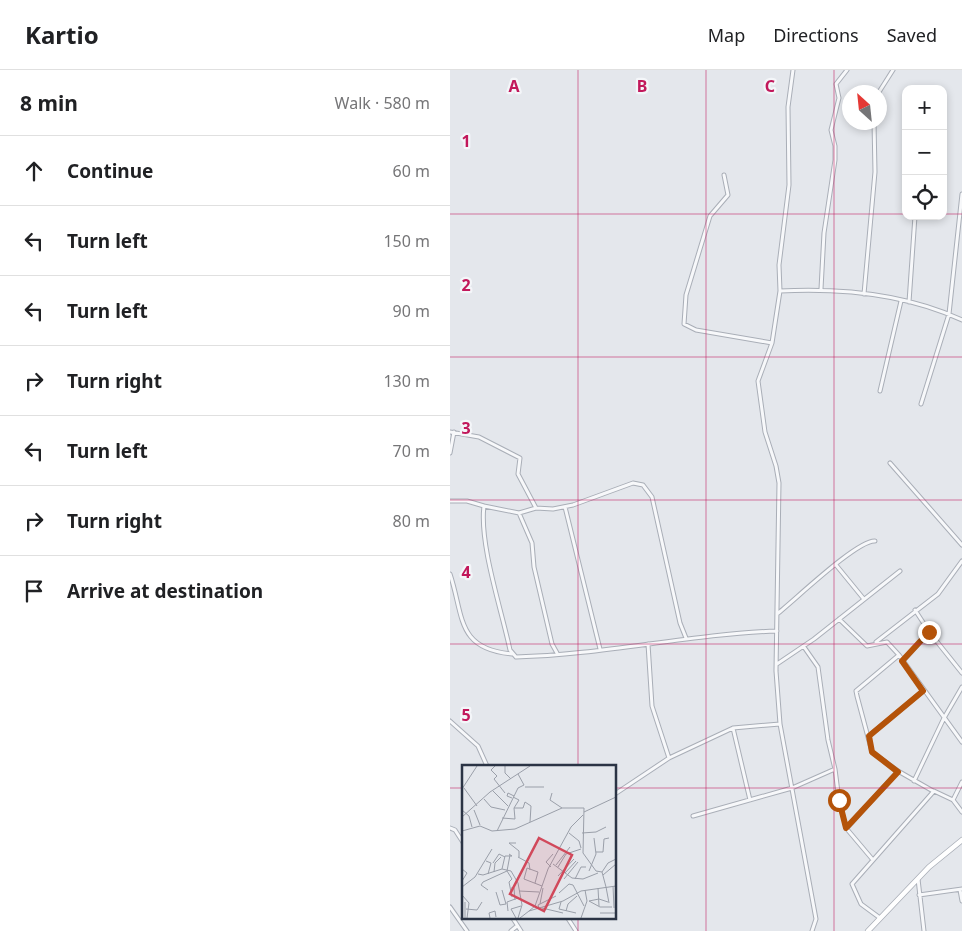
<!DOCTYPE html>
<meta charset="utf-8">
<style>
:root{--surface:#fff;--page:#f2f2f2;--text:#202124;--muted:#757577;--line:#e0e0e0}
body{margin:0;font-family:"Noto Sans",sans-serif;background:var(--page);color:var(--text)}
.controls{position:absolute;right:15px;top:15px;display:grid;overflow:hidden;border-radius:10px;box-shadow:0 2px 8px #0003}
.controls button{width:45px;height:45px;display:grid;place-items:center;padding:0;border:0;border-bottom:1px solid var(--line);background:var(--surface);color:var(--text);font:25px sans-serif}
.compass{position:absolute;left:392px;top:15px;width:45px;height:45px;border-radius:50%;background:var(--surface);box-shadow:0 2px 8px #0003;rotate:333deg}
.stop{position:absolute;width:15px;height:15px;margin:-11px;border:4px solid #b45309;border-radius:50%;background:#fff}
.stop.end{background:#b45309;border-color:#fff;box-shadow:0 1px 5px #0008}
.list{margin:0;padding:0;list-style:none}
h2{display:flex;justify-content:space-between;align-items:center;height:65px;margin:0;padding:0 20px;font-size:21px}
h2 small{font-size:16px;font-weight:400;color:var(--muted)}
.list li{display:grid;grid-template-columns:32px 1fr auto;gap:15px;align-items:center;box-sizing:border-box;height:70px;padding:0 20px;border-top:1px solid var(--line)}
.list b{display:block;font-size:19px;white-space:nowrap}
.list em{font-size:16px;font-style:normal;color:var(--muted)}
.icon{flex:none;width:28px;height:28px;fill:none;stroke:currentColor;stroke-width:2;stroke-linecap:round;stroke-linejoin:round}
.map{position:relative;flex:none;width:512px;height:861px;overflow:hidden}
header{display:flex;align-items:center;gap:30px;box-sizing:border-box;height:70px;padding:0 25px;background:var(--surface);border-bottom:1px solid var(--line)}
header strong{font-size:24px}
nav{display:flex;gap:28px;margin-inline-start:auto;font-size:18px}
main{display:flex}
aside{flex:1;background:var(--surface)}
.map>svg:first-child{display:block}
</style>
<header>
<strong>Kartio</strong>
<nav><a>Map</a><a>Directions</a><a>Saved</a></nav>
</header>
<main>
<aside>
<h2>8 min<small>Walk · 580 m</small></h2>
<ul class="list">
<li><svg class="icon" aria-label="ahead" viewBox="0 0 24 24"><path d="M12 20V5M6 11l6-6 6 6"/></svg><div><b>Continue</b></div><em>60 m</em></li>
<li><svg class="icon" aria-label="left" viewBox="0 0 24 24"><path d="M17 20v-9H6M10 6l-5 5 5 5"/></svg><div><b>Turn left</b></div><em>150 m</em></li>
<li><svg class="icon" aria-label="left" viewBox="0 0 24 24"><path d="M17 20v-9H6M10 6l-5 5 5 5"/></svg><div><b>Turn left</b></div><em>90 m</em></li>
<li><svg class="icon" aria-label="right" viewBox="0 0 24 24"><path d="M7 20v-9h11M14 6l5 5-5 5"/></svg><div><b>Turn right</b></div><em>130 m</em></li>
<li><svg class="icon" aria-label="left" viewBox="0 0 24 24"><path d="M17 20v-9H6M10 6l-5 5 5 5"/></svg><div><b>Turn left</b></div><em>70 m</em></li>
<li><svg class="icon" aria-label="right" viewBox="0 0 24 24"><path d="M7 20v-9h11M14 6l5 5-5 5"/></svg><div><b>Turn right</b></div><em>80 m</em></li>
<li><svg class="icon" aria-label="arrive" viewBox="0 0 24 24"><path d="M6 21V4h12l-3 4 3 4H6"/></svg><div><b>Arrive at destination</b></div></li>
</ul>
</aside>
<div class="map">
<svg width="512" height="861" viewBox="0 0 512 861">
<rect width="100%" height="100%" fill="#e4e7ec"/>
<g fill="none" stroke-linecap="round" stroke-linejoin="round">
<g stroke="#a9aeb7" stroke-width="5">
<path id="street" d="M343,0L338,37L339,115L329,195L330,221L322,273L308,311L315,362L326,396L329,413L326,601L330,654L366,849L362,861
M429,22L443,0
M274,105L278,125L260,146L236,225L234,254L246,260L322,273
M371,219L374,163L385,90V76L381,60L389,28L386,14L397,0
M330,221C391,218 456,224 512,250
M414,224L425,102L424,52
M459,232L465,146
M430,321L451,231
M471,334L499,244L512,124
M0,362L29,367L70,388L68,404L86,438
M0,383L4,362
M440,393L512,475
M0,431H17L34,436
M115,437L150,579
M69,443L82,473L84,497L102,574L107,583
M386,495L413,528
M0,504C14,546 6,579 62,584
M465,540L480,563L512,603
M327,544C345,530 407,470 425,471
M389,549L417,576L437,572L449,585L512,672
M236,568L230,553L202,427L193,415L183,413L123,435L103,439L86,438L69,443L34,436C29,474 52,541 60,580L66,587C153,585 239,564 327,561
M426,572L488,524L512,491
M198,574L202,636L219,688
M354,577L368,597L378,670L385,699L389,730L396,758L423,790
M449,585L406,621L407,626L422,682L448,701L483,721
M453,591L479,562
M327,594L364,569L450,501
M0,651L28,676L37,696
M283,658L300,730
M419,666L473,621
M464,711L494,648L512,617
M342,718L385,699
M165,724L219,688L283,658L330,654
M503,730L512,712
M243,746L342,718
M0,758L5,760L14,774
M397,758L448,701
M468,809L474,861
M510,820L512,831
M469,825L512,819
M0,837L17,861
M62,847L71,861
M117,847L126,861
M430,848L411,834L402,814L484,721L503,730L512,742
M61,861L67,856"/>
</g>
<g stroke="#a9aeb7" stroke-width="6">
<path id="secondary" d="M418,861L479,797L512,770"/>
</g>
<use href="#street" stroke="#f7f8fa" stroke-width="3"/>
<use href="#secondary" stroke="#fff" stroke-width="4.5"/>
</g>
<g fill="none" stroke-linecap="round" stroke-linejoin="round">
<path stroke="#b45309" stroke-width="6" d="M389,730L396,758L448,702L422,682L419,666L473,621L452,591L479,562"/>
</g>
<path fill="none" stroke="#c2185b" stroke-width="1" stroke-opacity="0.55" d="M128,0V696M256,0V861M384,0V861M0,144H456M493,144H512M0,287H512M0,430H512M0,574H512M0,718H14M165,718H512M128,847V861"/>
<g transform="translate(12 695)">
<rect width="154" height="154" fill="#e4e7ec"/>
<path fill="none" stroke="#9a9fa9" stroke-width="1" d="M33,1L29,5L35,11L32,14L43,28M43,1V8L49,14M63,22H82M2,23L15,41M0,24L15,1M31,26L46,41M90,28L88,35L100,43M50,33L45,31L46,28L52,31M22,34L29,42L43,45M52,43H61L63,37L69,41L68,57M0,45L7,51L10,62M12,45L18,60M122,47L154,32M0,52L28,27L68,1M40,53L53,54L52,43L57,35L51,32M0,66L18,61L30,66L53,64L100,43H122L121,88L134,106L140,107L144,122M35,66L56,23L62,20L56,9M107,68L117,76L119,83M120,68L134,67L144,62M54,78H47L57,86V92M134,87H141L142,74L147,73M56,92L67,98L68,105M24,96L29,98L26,109M31,98L37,89L43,92M91,99L110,113L121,114L136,108M94,100L108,82M89,102L84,97L91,89M96,102L104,89L119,84M0,104L5,108L0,116M40,104L43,91H50L47,89M45,106L48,90M127,106L134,89L132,73M32,107L33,98L39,92M140,107L146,98L154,94M103,108L114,96M16,109L21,110L40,104L49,106L56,118L60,140L56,153M141,110L154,99M96,111L112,94M102,114L116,97M113,114L119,102H124M73,118L76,107L65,103L62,114L80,121M111,120L122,141M151,121L152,143M0,122L13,112L30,84M144,122L147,138M49,123H52L53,135M136,123L137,141M26,125L19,120L21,117L45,106L50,114L47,117L50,132M57,126L77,127M34,127L38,140L44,139L40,125M97,128L107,119L111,120M0,130L7,138L5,153M127,136L138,142H150M127,136L137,134L146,137M99,137L97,144L114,148M78,139L81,123M77,143L76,140L94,131M80,143L101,148M4,144L15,145L20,137M46,146L45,137L56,133M67,146L73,141L86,104L109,62L121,50M104,146L106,139L115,131M138,148H154M3,153V137M28,153L27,148L33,146L34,152M54,153L49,144L59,141M58,153L67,146L101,136L119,126L154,121M119,153L125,136L123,125"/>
<path fill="#d1495b" fill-opacity="0.15" stroke="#d1495b" stroke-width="2.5" d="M77,73L110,90L82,146L48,129Z"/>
<rect width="154" height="154" fill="none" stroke="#2b3445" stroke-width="2.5"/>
</g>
<g font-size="16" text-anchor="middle" font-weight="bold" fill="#c2185b" stroke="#f4f6f9" stroke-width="4.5" stroke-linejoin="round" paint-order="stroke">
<text x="64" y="22">A</text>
<text x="192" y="22">B</text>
<text x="320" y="22">C</text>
<text x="16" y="77">1</text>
<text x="16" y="221">2</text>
<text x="16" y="364">3</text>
<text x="16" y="508">4</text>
<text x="16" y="651">5</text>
</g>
</svg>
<div class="controls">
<button>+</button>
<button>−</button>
<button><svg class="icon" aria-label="locate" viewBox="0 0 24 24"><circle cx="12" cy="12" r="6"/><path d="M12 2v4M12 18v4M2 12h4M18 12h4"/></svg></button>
</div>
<svg class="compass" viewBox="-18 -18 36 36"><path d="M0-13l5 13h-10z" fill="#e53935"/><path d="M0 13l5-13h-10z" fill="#757577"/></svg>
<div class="stop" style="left:389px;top:730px"></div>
<div class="stop end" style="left:479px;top:562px"></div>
</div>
</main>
